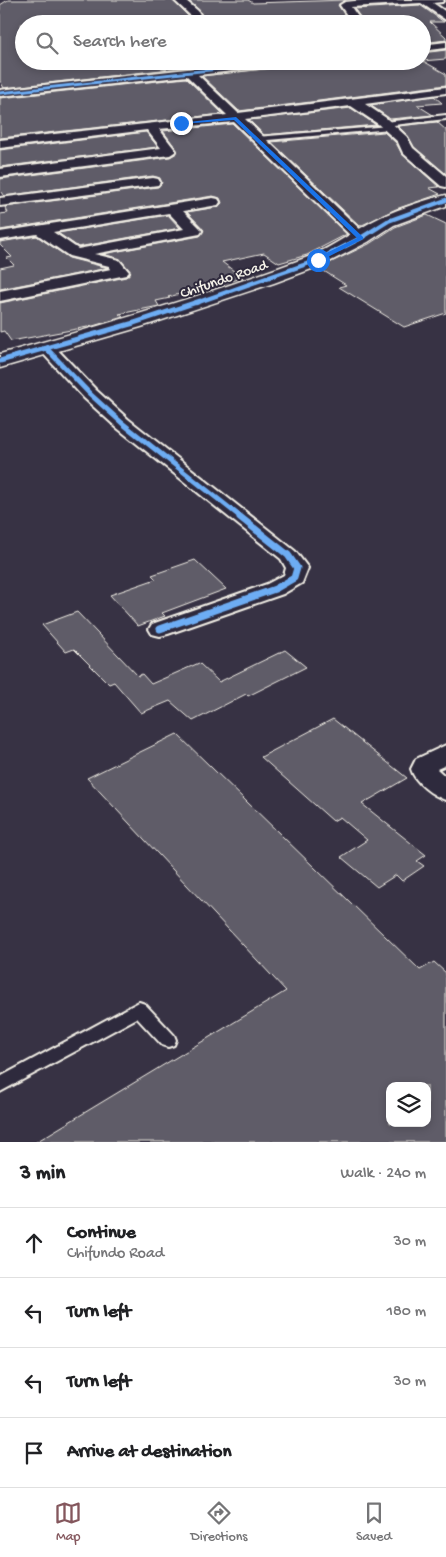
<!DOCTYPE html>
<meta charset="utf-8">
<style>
:root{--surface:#fff;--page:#f6f6f6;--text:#202124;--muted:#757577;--line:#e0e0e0;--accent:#84575d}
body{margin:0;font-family:"Gochi Hand",sans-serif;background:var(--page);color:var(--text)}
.controls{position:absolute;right:15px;bottom:15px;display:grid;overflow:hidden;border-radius:10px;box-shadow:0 2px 8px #0003}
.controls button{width:45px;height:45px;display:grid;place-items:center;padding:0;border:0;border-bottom:1px solid var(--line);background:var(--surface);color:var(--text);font:25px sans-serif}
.stop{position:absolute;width:15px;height:15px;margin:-11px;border:4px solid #1a73e8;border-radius:50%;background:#fff}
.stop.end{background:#1a73e8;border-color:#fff;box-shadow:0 1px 5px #0008}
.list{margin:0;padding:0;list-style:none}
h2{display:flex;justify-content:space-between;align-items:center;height:65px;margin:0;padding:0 20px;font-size:21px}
h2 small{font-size:16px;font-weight:400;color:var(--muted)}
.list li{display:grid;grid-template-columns:32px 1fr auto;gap:15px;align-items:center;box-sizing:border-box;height:70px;padding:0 20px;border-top:1px solid var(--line)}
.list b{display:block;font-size:19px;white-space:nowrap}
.list p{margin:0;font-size:16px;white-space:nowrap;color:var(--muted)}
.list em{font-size:16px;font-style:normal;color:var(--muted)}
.icon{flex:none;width:28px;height:28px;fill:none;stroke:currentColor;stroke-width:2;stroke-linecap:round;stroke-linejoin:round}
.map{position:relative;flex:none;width:446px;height:1142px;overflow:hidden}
.search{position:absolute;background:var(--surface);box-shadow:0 2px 8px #0003;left:15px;right:15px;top:15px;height:55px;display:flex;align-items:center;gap:12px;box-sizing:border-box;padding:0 18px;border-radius:28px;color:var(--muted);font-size:19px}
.sheet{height:345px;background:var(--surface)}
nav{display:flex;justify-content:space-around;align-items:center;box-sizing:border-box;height:70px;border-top:1px solid var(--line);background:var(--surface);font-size:14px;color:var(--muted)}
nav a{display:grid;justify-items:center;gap:2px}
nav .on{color:var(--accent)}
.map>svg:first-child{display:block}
</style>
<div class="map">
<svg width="446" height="1142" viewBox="0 0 446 1142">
<rect width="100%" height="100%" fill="#373244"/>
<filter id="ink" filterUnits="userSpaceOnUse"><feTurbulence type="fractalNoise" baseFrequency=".02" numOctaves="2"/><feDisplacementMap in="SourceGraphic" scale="10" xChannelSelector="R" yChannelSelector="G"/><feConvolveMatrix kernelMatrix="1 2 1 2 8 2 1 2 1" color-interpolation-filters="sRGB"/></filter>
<g filter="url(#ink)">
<path fill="#5f5c67" stroke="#f4f1e8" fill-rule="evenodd" d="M8,0H172L188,16L193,24H21L24,31V61H240L4,88L0,81V5Z
M188,0H248L253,3L346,0L338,5L350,23L242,24L235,19L206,23L199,10Z
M420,5L444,22H430L446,37V40L422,43V23L395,24L392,21L364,22L354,9Z
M446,50V59L422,61V53Z
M299,61H423L446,74V85L239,111L202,76L292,66Z
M186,78L223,114L0,138V98Z
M434,96L442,103L417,105L433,115L390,119L370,105Z
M351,108L376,125L264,135L249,120Z
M437,122L446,130V174L414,147L408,136L398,126Z
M233,124L347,234L307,255L279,263L264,253L222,262L243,278L168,297L170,298L156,301L159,306L119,314L123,317L93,326L11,341L4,331L0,332V303L126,277L131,272L120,259L103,254L200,236L204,230L187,212L218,207L222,203L220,198L213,196L0,230V214L8,213L5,207L158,187L162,183L160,178L153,176L4,196L0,191V179L170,157L177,153V150L163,131Z
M146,132L158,147L0,167V150Z
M384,132L396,143L402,154L439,187L429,188L440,194L396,209L360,226L271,142Z
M168,215L180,228L78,247L58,233Z
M427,215L446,224V313L404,327L339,287L346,285L319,268L369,244L395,227Z
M37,236L69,258L108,268L0,289V268L14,265L7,258L12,257L0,245V242Z
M195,560L226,589L162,613L165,616L138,626L110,595L156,579L152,575Z
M77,612L138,676L142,674L151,684L199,663L219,682L285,650L306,667L248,696L246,694L193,721L170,701L141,713L114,682L109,684L74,649L66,652L42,625Z
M333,719L407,778L362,804L426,855L417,861L424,866L402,881L396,875L377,887L341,857L367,840L340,817L333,821L261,757Z
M177,734L420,970L434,962L446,973V1142H36L286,991L87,778ZM390,1086H427V1123H390Z"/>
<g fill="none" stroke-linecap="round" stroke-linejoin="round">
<g stroke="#f4f1e8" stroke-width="4">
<path id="service" d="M446,115V119L385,126L382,124L385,122Z
M389,126L392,128L391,129L257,141L254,139L257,137Z
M139,1002L145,1004L174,1035L176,1040L174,1045L168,1047L162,1045L137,1018L0,1092V1077Z"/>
</g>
<g stroke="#f4f1e8" stroke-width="4">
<path id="minor" d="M174,0H185L198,11L205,24H195L190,15Z
M364,0H444L442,2L433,3L446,12V20L421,3L351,7L363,24H353L340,5L345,2Z
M446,42V48L422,51V45Z
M259,61H297L292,64L198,75L238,113L446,87V93L365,104L386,118L407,137L413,148L446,176V187L441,186L403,153L398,142L378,124L351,106L245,119L366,235L368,238L366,241H356L234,122L159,129L176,151L170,155L0,177V169L161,148L147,130L0,148V140L227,115L187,76L0,96V90Z
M153,178L158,179L160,182L158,185L0,206V198Z
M213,198L218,199L220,202L218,205L183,211L200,228L202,231L200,234L94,254L119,260L129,272L126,275L0,301V291L111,269L109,266L69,256L37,234L0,240V232ZM169,213L184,229L78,249L53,232Z
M46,343L52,344L96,390L128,419L295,551L308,568L302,583L283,594L168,634L160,636L152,634L149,629L152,624L267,584L284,575L286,568L281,559L116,427L84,398L38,348L40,344Z
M446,745V765L437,769L446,777V800C433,796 415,783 411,769L416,759Z"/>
</g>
<g stroke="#f4f1e8" stroke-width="3">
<path id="tertiary" d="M446,195V206L394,225L368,242L325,264L274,283L141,327L0,368V354C104,325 207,295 308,257C334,247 356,229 381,217C401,208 425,200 446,195Z"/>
</g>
<use href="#service" fill="#2f2a3d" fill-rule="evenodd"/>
<use href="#minor" fill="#2f2a3d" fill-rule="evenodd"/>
<use href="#tertiary" fill="#2f2a3d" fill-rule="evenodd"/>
<g stroke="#2f2a3d" stroke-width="5">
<path id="cycleway-far3" d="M0,93L292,61"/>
</g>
<g stroke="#2f2a3d" stroke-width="6">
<path id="cycleway-far2" d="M196,303L318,260L361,238L388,221L446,200"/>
</g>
<g stroke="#2f2a3d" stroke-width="8">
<path id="cycleway-far1" d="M46,348L90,394L122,423L242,518
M0,361L134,323L200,301"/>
</g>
<g stroke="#2f2a3d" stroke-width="10">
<path id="cycleway" d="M160,629L275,589L294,578L297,568L288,555L240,517"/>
</g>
<use href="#cycleway-far3" stroke="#6dadf4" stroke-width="3"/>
<use href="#cycleway-far2" stroke="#6dadf4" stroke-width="4.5"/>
<use href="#cycleway-far1" stroke="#6dadf4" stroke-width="5"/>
<use href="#cycleway" stroke="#6dadf4" stroke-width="7"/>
</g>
</g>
<path fill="#1a73e8" d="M236,117L363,237V239L320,261H316V258L357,238L234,120L181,124L178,123Z"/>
<g text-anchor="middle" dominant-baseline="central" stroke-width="4" stroke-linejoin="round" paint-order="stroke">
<g font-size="15" fill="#f4f1e8" stroke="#2f2a3d">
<text transform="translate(224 280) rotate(-19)">Chifundo Road</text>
</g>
</g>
</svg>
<div class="controls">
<button><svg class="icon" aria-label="layers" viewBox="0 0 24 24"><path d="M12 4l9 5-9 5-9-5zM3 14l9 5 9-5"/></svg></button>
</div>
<div class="stop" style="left:318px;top:260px"></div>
<div class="stop end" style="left:181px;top:123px"></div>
<div class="search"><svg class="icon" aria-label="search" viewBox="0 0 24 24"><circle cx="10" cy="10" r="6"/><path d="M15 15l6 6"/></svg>Search here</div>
</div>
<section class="sheet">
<h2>3 min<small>Walk · 240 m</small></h2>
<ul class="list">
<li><svg class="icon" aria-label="ahead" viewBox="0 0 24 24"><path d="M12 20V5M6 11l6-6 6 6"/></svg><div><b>Continue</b><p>Chifundo Road</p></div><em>30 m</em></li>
<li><svg class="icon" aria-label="left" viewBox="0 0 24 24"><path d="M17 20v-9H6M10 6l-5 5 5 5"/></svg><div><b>Turn left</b></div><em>180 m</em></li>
<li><svg class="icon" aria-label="left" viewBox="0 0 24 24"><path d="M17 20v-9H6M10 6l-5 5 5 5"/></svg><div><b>Turn left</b></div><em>30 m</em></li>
<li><svg class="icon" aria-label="arrive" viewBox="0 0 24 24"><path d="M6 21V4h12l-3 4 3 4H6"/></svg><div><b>Arrive at destination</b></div></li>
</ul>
</section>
<nav>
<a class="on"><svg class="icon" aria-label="map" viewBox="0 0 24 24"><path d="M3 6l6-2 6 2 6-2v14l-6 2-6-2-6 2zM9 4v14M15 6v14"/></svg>Map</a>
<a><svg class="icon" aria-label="directions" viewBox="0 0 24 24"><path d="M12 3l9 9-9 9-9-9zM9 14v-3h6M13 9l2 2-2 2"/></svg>Directions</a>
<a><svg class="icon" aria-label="saved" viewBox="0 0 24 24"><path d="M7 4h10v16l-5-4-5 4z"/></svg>Saved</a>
</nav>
